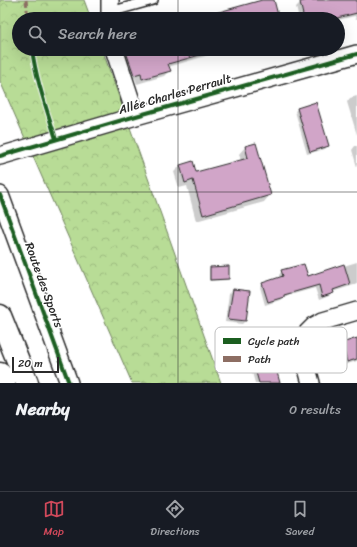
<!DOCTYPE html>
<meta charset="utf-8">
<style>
:root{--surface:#171b24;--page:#20242c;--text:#f1f3f6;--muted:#9ea1a6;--line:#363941;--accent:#d1495b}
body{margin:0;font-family:Sriracha,sans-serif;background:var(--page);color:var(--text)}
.scale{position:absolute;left:12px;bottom:10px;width:47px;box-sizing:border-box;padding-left:4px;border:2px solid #2b2b2b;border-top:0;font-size:11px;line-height:14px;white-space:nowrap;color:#2b2b2b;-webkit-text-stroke:3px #fff;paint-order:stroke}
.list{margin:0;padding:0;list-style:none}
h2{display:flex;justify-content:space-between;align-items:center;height:52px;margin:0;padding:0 16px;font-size:17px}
h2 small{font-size:13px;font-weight:400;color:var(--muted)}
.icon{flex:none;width:22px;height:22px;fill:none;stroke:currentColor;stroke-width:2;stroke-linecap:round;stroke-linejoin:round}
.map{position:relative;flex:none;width:357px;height:383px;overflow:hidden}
.search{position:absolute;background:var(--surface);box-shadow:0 4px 16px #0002;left:12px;right:12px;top:12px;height:44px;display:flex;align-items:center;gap:10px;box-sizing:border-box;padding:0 14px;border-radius:22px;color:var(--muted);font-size:15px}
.sheet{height:108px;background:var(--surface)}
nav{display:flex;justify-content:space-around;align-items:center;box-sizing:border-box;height:56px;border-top:1px solid var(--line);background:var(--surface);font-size:11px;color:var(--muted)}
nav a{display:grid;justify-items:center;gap:2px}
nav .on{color:var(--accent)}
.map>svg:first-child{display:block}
</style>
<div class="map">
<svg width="357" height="383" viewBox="0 0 357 383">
<defs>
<pattern id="forest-crowns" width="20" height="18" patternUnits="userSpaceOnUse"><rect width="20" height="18" fill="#b8dc96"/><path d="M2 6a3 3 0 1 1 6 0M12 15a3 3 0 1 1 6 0" fill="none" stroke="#9ebd81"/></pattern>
</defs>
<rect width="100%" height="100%" fill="#fff"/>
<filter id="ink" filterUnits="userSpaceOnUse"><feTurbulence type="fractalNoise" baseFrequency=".025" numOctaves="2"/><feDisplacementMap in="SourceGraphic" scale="8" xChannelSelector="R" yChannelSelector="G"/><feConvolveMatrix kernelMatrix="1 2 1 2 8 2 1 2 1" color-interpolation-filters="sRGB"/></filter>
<g filter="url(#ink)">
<path fill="url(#forest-crowns)" stroke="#728460" d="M0,0H84L91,19H19V49H102L221,383H132L0,81Z"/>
<path fill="#0003" d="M265,0H273L278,19H199Z
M312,0H357V20H356L355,16L338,20L299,19L296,7L300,3Z
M117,49H230L168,67L170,70L164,76L137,84L135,78L128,80Z
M357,96V135L347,102L350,98Z
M298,108L327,146L325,149L307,154L295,111Z
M355,146H357V167L352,150Z
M245,147L270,195L264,202L196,221L187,186L179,188L174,172L181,165L195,174L241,161L239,154Z
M357,262V284L332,292V293L329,296L319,300L315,288L283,297L280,300L265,305L260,287L263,284L280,278L279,275L282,271L307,277Z
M210,268L228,279L227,280L209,281V269Z
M233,290L245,321L242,324L225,322L229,294Z
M357,340V361L344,365L339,347L342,344Z
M251,352L271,367L279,383H255L247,355Z"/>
<path fill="#d1a5c8" stroke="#2b2b2b" d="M262,0H274L279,19H208V15Z
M308,0H357V13L333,19H304L300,2Z
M125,49H206L207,53L168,64L171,71L142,79L141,73L134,75Z
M316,102L329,146L310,152L297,108Z
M256,143L271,195L203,215L193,180L185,183L180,165L193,161L196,172L248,158L245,146Z
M304,264L308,276L344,264L350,284L333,290L334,293L322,297L319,285L284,295V297L268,302L262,283L283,276L281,270Z
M229,266V279L210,280V267Z
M233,289L250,291L246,321L228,319Z
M357,338V359L347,362L342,343Z
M267,346L272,366L275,365L280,383H259L250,351Z"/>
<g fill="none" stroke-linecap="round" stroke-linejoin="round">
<g stroke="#2b2b2b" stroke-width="12">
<path id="lane" d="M110,12L153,0"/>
</g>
<g stroke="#2b2b2b" stroke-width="20">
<path id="street" d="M110,0V19
M114,49L136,116
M0,156L136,116L357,54
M0,195L69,383
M311,383L303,354L307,333L314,326L323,321L357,311"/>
</g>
<g stroke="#2b2b2b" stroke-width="25">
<path id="highway" d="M0,316L27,383
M0,374L4,383"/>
</g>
<use href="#lane" stroke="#fff" stroke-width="9"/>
<use href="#street" stroke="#fff" stroke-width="17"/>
<use href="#highway" stroke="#fff" stroke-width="22"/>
<path stroke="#8d6e63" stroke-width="3" stroke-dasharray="6 3" stroke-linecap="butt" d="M26,0L28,19"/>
<g stroke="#fff" stroke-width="6">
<path id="cycleway" d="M32,49C36,80 47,110 56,139
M0,156L136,116L357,54
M0,195L69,383"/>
</g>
<use href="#cycleway" stroke="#1b5e20" stroke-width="4"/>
</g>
</g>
<path fill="none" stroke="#2b2b2b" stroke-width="1" stroke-opacity="0.55" d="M178,0V19M178,49V383M0,192H357"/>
<g text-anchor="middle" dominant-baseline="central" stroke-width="3" stroke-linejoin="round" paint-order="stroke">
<g font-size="12" fill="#2b2b2b" stroke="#fff">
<text transform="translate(175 94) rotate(-16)">Allée Charles Perrault</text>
<text transform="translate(44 285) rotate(70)">Route des Sports</text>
</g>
</g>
<rect x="215" y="327" width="132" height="46" rx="6" fill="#fff" stroke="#bfbfbf" stroke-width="1"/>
<rect x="223" y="338" width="18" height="6" fill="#1b5e20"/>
<rect x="223" y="356" width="18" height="6" fill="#8d6e63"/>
<g font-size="11" fill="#2b2b2b">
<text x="248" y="345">Cycle path</text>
<text x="248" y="363">Path</text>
</g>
</svg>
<div class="scale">20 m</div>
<div class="search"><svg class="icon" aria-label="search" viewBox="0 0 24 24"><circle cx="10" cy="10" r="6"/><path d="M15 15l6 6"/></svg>Search here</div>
</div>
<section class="sheet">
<h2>Nearby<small>0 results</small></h2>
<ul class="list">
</ul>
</section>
<nav>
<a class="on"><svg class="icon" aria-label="map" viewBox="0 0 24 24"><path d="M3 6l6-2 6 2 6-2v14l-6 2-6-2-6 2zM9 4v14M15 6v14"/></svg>Map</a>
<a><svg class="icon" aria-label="directions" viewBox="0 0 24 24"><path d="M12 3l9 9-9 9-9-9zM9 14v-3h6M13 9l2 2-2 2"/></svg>Directions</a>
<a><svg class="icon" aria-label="saved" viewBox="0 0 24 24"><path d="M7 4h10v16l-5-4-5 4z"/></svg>Saved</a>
</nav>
